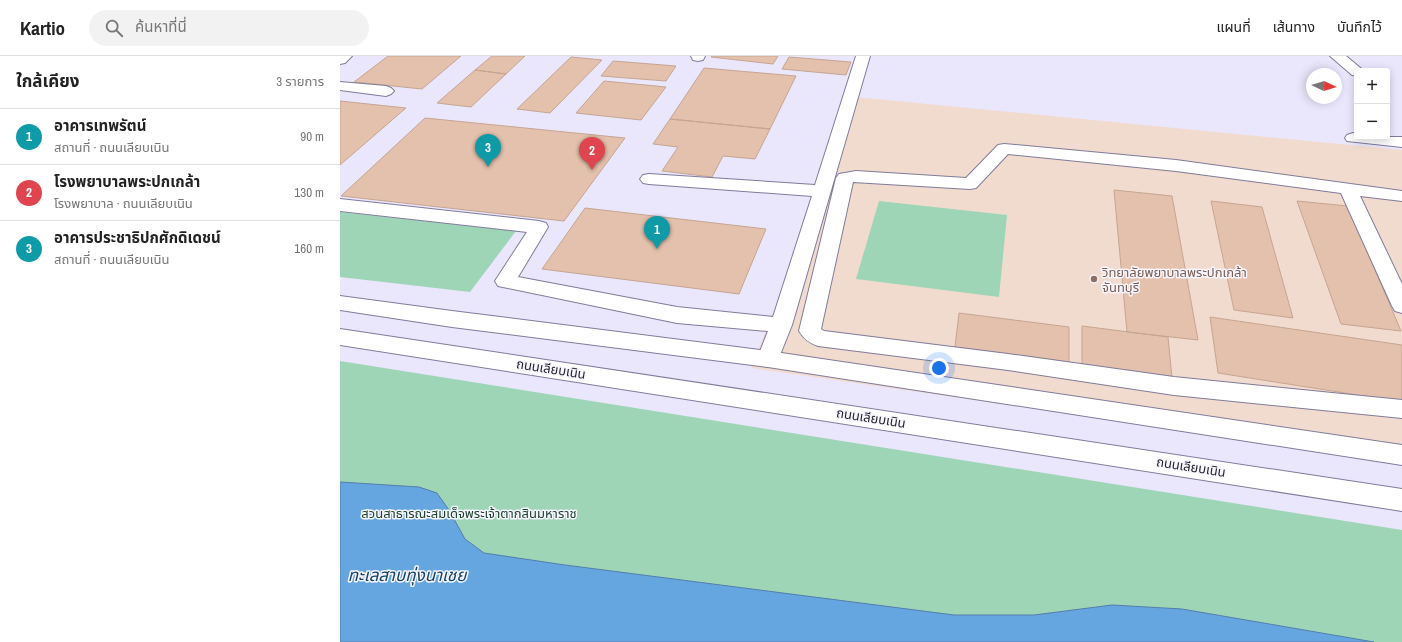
<!DOCTYPE html>
<html lang="th">
<meta charset="utf-8">
<style>
:root{--surface:#fff;--page:#f2f2f2;--text:#222;--muted:#767676;--line:#e0e0e0;--accent:#db2777}
body{margin:0;font-family:"Archivo Narrow","Noto Sans Thai",sans-serif;background:var(--page);color:var(--text)}
.controls{position:absolute;right:12px;top:12px;display:grid;overflow:hidden;border-radius:4px;box-shadow:0 2px 10px #0003}
.controls button{width:36px;height:36px;display:grid;place-items:center;padding:0;border:0;border-bottom:1px solid var(--line);background:var(--surface);color:var(--text);font:20px sans-serif}
.compass{position:absolute;left:966px;top:12px;width:36px;height:36px;border-radius:50%;background:var(--surface);box-shadow:0 2px 10px #0003;rotate:94deg}
.you{position:absolute;left:599px;top:312px;width:14px;height:14px;margin:-10px;border:3px solid #fff;border-radius:50%;background:#1a73e8;box-shadow:0 0 0 6px #1a73e833}
.badge{display:grid;place-items:center;width:26px;height:26px;border-radius:50%;background:var(--accent);color:#fff;font-size:13px;font-weight:700}
.pin{position:absolute;translate:-50% -33px;filter:drop-shadow(0 1px 2px #0008)}
.pin::after{content:'';position:absolute;top:21px;width:14px;height:12px;background:inherit;clip-path:polygon(0 0,100% 0,50% 100%)}
.list{margin:0;padding:0;list-style:none}
h2{display:flex;justify-content:space-between;align-items:center;height:52px;margin:0;padding:0 16px;font-size:17px}
h2 small{font-size:13px;font-weight:400;color:var(--muted)}
.list li{display:grid;grid-template-columns:26px 1fr auto;gap:12px;align-items:center;box-sizing:border-box;height:56px;padding:0 16px;border-top:1px solid var(--line)}
.list b{display:block;font-size:15px;white-space:nowrap}
.list p{margin:0;font-size:13px;white-space:nowrap;color:var(--muted)}
.list em{font-size:13px;font-style:normal;color:var(--muted)}
.icon{flex:none;width:22px;height:22px;fill:none;stroke:currentColor;stroke-width:2;stroke-linecap:round;stroke-linejoin:round}
.map{position:relative;flex:none;width:1062px;height:586px;overflow:hidden}
header{display:flex;align-items:center;gap:24px;box-sizing:border-box;height:56px;padding:0 20px;background:var(--surface);border-bottom:1px solid var(--line)}
header strong{font-size:19px}
nav{display:flex;gap:22px;margin-inline-start:auto;font-size:14px}
.search{width:280px;height:36px;background:var(--page);display:flex;align-items:center;gap:10px;box-sizing:border-box;padding:0 14px;border-radius:22px;color:var(--muted);font-size:15px}
main{display:flex}
aside{flex:1;background:var(--surface)}
.map>svg:first-child{display:block}
</style>
<header>
<strong>Kartio</strong>
<div class="search"><svg class="icon" aria-label="search" viewBox="0 0 24 24"><circle cx="10" cy="10" r="6"/><path d="M15 15l6 6"/></svg>ค้นหาที่นี่</div>
<nav><a>แผนที่</a><a>เส้นทาง</a><a>บันทึกไว้</a></nav>
</header>
<main>
<aside>
<h2>ใกล้เคียง<small>3 รายการ</small></h2>
<ul class="list">
<li><span class="badge" style="background:#0f9aa8">1</span><div><b>อาคารเทพรัตน์</b><p>สถานที่ · ถนนเลียบเนิน</p></div><em>90 m</em></li>
<li><span class="badge" style="background:#e0444e">2</span><div><b>โรงพยาบาลพระปกเกล้า</b><p>โรงพยาบาล · ถนนเลียบเนิน</p></div><em>130 m</em></li>
<li><span class="badge" style="background:#0f9aa8">3</span><div><b>อาคารประชาธิปกศักดิเดชน์</b><p>สถานที่ · ถนนเลียบเนิน</p></div><em>160 m</em></li>
</ul>
</aside>
<div class="map">
<svg width="1062" height="586" viewBox="0 0 1062 586">
<rect width="100%" height="100%" fill="#eae6fc"/>
<path fill="#f1dbce" d="M515,41L1062,94V405L411,312L482,135Z"/>
<path fill="#9fd5b7" d="M539,145L667,159L659,241L516,223Z
M0,156L176,175L130,236L0,221Z
M0,305L1062,474V586H0Z"/>
<path fill="#66a6e0" stroke="#527eab" d="M0,426L79,431L97,437L109,454L125,483L144,497L225,509L614,559H694L772,549L842,553L1034,586H0Z"/>
<path fill="#e3c1ac" stroke="#c6a591" d="M48,0H121L82,33L14,26Z
M152,0H185L166,18L135,14Z
M372,0H438L433,8L371,1Z
M231,1L262,4L210,57L177,53Z
M449,1L511,6L506,19L442,13Z
M273,5L336,10L326,25L261,20Z
M364,12L456,20L430,73L330,63Z
M135,14L166,18L131,51L97,47Z
M264,25L326,31L301,64L236,57Z
M0,45L66,52L0,109Z
M85,62L285,82L224,165L1,140Z
M330,63L430,73L415,103L383,100L372,121L322,115L338,91L313,88Z
M774,134L832,140L858,284L787,276Z
M871,145L922,151L953,262L894,254Z
M957,145L1008,150L1061,275L1001,268Z
M245,152L426,173L399,238L202,213Z
M619,257L729,271V306L615,291Z
M870,261L1062,289V346L878,317Z
M742,270L828,281L832,322L742,310Z"/>
<g fill="none" stroke-linecap="round" stroke-linejoin="round">
<g stroke="#817b9b" stroke-width="2">
<path id="minor" d="M0,0H12L5,7L0,8Z
M351,0H365L363,4L358,5L353,4Z
M516,0H530L452,269L436,309L428,311L420,309L417,303L428,275L337,267L158,230L155,225L187,176L0,155V143L199,165L206,167L208,171L178,221L337,251L433,261L472,140L309,128L303,127L300,123L303,119L309,118L475,129Z
M990,0H1006L1024,15H1017V20L1012,19Z
M0,26L46,30L51,32L54,35L51,38L46,40L0,34Z
M1013,77H1017V81H1062V91L1007,85L1005,82L1007,79Z
M664,88L836,104L1062,135V145L1020,140L1062,228V257L1055,255L1052,250L1001,137L836,115L668,98L636,132L630,133L513,126L481,273L484,275L668,298L834,321L1062,344V362L834,339L668,314L478,290C469,287 464,283 459,275L496,122L499,118L516,115L626,122L658,89Z"/>
</g>
<g stroke="#817b9b" stroke-width="2">
<path id="major" d="M0,240L112,255L428,295L1062,389V409L428,311L112,271L0,254Z
M0,273L1062,433V455L0,289Z"/>
</g>
<use href="#minor" fill="#fff" fill-rule="evenodd"/>
<use href="#major" fill="#fff" fill-rule="evenodd"/>
</g>
<circle fill="#8d6e63" stroke="#f7f6fd" stroke-width="1.5" cx="754" cy="223" r="4"/>
<g text-anchor="middle" dominant-baseline="central" stroke-width="3" stroke-linejoin="round" paint-order="stroke">
<g font-size="13" fill="#785e54" stroke="#f7f6fd" text-anchor="start">
<text x="762" y="216">วิทยาลัยพยาบาลพระปกเกล้า<tspan x="762" dy="15">จันทบุรี</tspan></text>
</g>
<g font-size="13" fill="#24222f" stroke="#f7f6fd">
<text transform="translate(211 313) rotate(9)">ถนนเลียบเนิน</text>
<text transform="translate(531 362) rotate(9)">ถนนเลียบเนิน</text>
<text transform="translate(851 411) rotate(9)">ถนนเลียบเนิน</text>
</g>
<g font-size="13" fill="#1c422f" stroke="#f7f6fd">
<text x="129" y="457">สวนสาธารณะสมเด็จพระเจ้าตากสินมหาราช</text>
</g>
<g font-size="17" font-style="italic" fill="#15446a" stroke="#f7f6fd">
<text x="67" y="518">ทะเลสาบทุ่งนาเชย</text>
</g>
</g>
</svg>
<div class="controls">
<button>+</button>
<button>−</button>
</div>
<svg class="compass" viewBox="-18 -18 36 36"><path d="M0-13l5 13h-10z" fill="#e53935"/><path d="M0 13l5-13h-10z" fill="#767676"/></svg>
<div class="you"></div>
<div class="pin badge" style="left:317px;top:193px;background:#0f9aa8">1</div>
<div class="pin badge" style="left:252px;top:114px;background:#e0444e">2</div>
<div class="pin badge" style="left:148px;top:111px;background:#0f9aa8">3</div>
</div>
</main>
